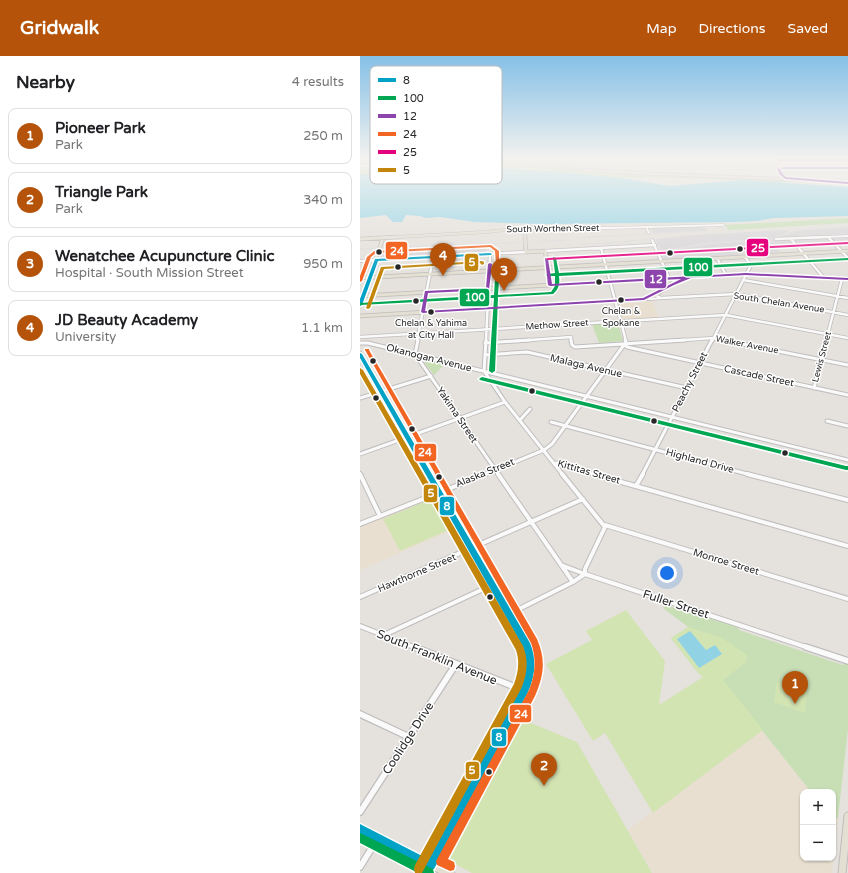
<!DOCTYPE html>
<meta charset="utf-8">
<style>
:root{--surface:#fff;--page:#f2f2f2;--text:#202124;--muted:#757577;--line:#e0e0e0;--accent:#b45309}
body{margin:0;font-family:"Varela Round",sans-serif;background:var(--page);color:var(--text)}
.controls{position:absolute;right:12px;bottom:12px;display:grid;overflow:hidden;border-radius:8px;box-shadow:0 1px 3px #0004}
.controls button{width:36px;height:36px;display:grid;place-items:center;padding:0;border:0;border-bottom:1px solid var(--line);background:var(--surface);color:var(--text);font:20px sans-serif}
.you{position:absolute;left:307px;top:517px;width:14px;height:14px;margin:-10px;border:3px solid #fff;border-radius:50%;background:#1a73e8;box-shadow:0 0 0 6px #1a73e833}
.badge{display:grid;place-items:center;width:26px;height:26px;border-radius:50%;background:var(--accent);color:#fff;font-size:13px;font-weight:700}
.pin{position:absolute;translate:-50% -33px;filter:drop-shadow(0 1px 2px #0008)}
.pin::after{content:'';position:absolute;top:21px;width:14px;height:12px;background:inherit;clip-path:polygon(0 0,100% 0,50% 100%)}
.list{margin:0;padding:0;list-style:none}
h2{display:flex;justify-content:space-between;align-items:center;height:52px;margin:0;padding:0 16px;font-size:17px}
h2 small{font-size:13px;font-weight:400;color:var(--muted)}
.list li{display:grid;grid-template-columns:26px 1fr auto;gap:12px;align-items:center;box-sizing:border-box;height:56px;margin:0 8px 8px;padding:0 8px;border:1px solid var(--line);border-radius:8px}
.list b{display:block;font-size:15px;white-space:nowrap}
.list p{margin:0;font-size:13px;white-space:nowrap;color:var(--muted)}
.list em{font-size:13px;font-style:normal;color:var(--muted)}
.map{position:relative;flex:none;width:488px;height:817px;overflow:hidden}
header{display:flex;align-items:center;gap:24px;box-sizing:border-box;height:56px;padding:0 20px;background:var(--accent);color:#fff}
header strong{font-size:19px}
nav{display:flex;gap:22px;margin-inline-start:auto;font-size:14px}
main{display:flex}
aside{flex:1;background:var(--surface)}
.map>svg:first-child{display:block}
</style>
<header>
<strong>Gridwalk</strong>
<nav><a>Map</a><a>Directions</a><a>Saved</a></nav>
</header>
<main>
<aside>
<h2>Nearby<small>4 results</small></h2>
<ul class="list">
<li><span class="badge">1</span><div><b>Pioneer Park</b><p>Park</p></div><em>250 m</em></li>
<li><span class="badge">2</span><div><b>Triangle Park</b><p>Park</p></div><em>340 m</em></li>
<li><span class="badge">3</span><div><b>Wenatchee Acupuncture Clinic</b><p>Hospital · South Mission Street</p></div><em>950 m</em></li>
<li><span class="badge">4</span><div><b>JD Beauty Academy</b><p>University</p></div><em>1.1 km</em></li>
</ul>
</aside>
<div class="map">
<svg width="488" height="817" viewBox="0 0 488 817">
<rect width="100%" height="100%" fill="#e5e1dc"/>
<path fill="#d9d6d8" d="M163,102H244L269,106H294L295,111L256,112L251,115L214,112L168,108L173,104Z
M345,171L347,175L293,177L291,172Z
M488,171V186L416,191L420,196L303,203L301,197L347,188L410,184L437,175Z
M427,174L428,176L414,182L343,187L301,195L295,183L334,179Z
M118,190V192H127L126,197L20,202L23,194Z"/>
<path fill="#e8dfd0" d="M292,244L299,262L262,264L257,246Z
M74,440L77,441L95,473L0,514V471Z
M402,675L451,736H443V802H473V762H478L472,817H293L268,774Z"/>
<path fill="#c8dfb6" d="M72,106L128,108L137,106L266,117L425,124L428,128L382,124L318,122H261L172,114L81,116L39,119L0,118V111L64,110Z
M488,162V167L368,174L365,169Z
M258,267L263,285L239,287L232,268Z
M68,304L85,308L74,319L64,306Z
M305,549L378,571L379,574L483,609L484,607L488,608V673L478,762H473V736H451L354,614L343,621L340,618H339L311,582L328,571L303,552Z"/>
<path fill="#d3e4b3" d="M74,442L91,473L40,495L23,463Z
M266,554L305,605L299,649L343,621L340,618H339L311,582L328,571L359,581V580L387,599L386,606L363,624L403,674L293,757L245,677L233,685L186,608L232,584L226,575Z
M417,626L447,637L445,657L414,646Z
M161,663L217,686L292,817H112L93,807L90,804L91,794Z"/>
<path fill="#91d2e5" d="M135,113L173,114L212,117L261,122L310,130L382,124L488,131V160L414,162L397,165L375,166L185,168L115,166L80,161L65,162L60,160L46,159L42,166H33L26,159L0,162V118L39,119Z
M330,575L346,594L355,589L362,598L339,612L317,583Z"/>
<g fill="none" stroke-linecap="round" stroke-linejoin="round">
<g stroke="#bfbdbd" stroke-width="3">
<path id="minor-far4" d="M360,102H412
M475,102L483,112
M270,105L359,104
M344,106L359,112
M153,107L161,102
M423,107H479
M0,110H11L23,105L39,107
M33,110L48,102
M286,171L289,177
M164,172H250L363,169
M442,182L488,180"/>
</g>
<g stroke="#bfbdbd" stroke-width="4">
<path id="minor-far3" d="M468,181L488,202
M416,183L466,181
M431,183L464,222
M292,184L309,222
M437,190L474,187
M241,192L266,285
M185,195L295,189
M357,202L366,219
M0,205L166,196
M188,211L190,229
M383,224L488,242
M301,242L376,238L488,259
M285,243L301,242L295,239
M0,281L366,259L488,282
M57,285L75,192
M126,285L130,198
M156,285L211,281V285
M309,285L353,282L367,285
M352,285L390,211V208L385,201
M466,285L482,223"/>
</g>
<g stroke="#bfbdbd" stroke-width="5">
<path id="minor-far2" d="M58,284L55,298L139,419
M126,284L124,315L145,346L203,419
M211,284L212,289L215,291L325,284
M362,284L488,309
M0,287H8L488,404
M125,287L170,284
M264,288L267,291L488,339
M125,299L167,296L327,332
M454,332L466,284
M0,342L71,320
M160,364L170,353
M467,365L488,370
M191,366L391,419
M0,398L145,346
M196,407L237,419
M123,419L184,394L192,388L266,286L265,284
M282,419L352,284"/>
</g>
<g stroke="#bfbdbd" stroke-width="6">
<path id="minor-far1" d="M0,418L20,460
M138,418L213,526
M233,418L488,490
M387,418L488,444
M276,430L283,418
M0,468L126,418
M245,469L488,543
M201,509L225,518V513L245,471L202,418
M0,541L223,443
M149,558L213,526L225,518L449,592
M0,570L56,592
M24,579L132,529"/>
</g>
<g stroke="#bfbdbd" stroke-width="8">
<path id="minor" d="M54,591L155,631
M446,591L488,605
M0,658L49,681
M0,756L96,608
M0,811L18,782"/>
</g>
<g stroke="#bebdbb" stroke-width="3.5">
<path id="major-far4" d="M411,102L424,118L425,122
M255,116L257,113L263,112H488
M20,182L126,176L164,172L165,182"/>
</g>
<g stroke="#bebdbb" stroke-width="4.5">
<path id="major-far3" d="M165,181L166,196L185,195L188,211
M0,183L38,181
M0,222L488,195
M0,240L386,218L488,223
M0,249L23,182
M0,260L284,243L296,239L315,225L322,223"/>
</g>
<g stroke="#bebdbb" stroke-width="6">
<path id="major-far2" d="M0,298L69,419"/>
</g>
<g stroke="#bebdbb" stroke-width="7">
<path id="major-far1" d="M68,418L168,592"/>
</g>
<g stroke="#bebdbb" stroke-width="9">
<path id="major" d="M0,773L87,817
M89,777L85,806L91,817
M66,817L165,633C171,618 174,607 167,591
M482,817L488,760"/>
</g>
<g stroke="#bebdbb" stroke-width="2.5">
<path id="highway" d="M113,102H121L160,107L207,112L253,115L488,125V127L253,117L160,109Z"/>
</g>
<use href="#minor-far4" stroke="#fbfafa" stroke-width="2"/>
<use href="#minor-far3" stroke="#fbfafa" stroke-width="2.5"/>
<use href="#minor-far2" stroke="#fbfafa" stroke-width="3"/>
<use href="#minor-far1" stroke="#fbfafa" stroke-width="4"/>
<use href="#minor" stroke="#fbfafa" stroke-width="5.5"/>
<use href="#major-far4" stroke="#e4dfd3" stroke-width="2.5"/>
<use href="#major-far3" stroke="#e4dfd3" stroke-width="3"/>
<use href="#major-far2" stroke="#e4dfd3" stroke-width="4"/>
<use href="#major-far1" stroke="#e4dfd3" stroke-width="5"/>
<use href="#major" stroke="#e4dfd3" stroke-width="7"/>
<use href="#highway" fill="#e7dad2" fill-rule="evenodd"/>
<path stroke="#dcdcdd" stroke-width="1" d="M218,182L336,175
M220,188L250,187
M244,188L288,183
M0,193L211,184
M302,196L348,187L411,183L439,174L488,171"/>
<g stroke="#fff" stroke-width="3">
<path id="bus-1" d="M130,197L132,198L131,199L18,205L2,249L0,250V243L15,203Z
M0,297L2,298L170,587C177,604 175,620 168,636L74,813L70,814L0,778V768L68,803L161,631C166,617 168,605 163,591L0,302Z"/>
</g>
<g stroke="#fff" stroke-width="3">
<path id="bus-2" d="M193,201L196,202L199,217L488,202V204L199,220C200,227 199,233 193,238L138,241L135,315L132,317L129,315L134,242L0,249V247L134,239L136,208L138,207L140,208L138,239L191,236L195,230V220H188L186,219L188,218L195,217Z
M122,321L486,410H488V414H486L120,324L119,323Z
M0,777L73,813L74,817H58L0,787Z"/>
</g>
<g stroke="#fff" stroke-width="3">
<path id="bus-3" d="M418,111C420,112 423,119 426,121L488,126V128L425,123L419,118L417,112Z
M422,111H488V113H421Z
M185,202L188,203L192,228L386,217L488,222V224L386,219L331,222L314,229L284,244L63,257L61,256L65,235L126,232L128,208L130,207L132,208L129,234L68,237L65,255L283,242L321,223L190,230L188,229Z"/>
</g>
<g stroke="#fff" stroke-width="3">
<path id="bus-4" d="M131,189L139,195V209L136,208L135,195L130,191L16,197L11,201L2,225L0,226V220L7,201L14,195Z
M5,293H9V294L177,583C186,604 184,619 175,640L88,803L94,806L95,810L94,814L90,815L77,809L76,805L169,634C175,619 177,604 171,587L5,294Z"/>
</g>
<g stroke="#fff" stroke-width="3">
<path id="bus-5" d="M418,103H488V105H417Z
M488,186V188L188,204L186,203L188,202Z"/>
</g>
<g stroke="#fff" stroke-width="3">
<path id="bus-6" d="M122,205L124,206V208L122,209L120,207L24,213L10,252L8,253L6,252L21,211Z
M0,312L3,314L163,590C169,605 167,619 161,633L62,817H55L54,813L55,809L154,628C158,617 160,606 156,594L0,318Z"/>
</g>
<use href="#bus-1" fill="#02a2c6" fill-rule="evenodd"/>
<use href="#bus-2" fill="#00a651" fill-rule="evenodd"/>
<use href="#bus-3" fill="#8e44ad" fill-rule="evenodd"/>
<use href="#bus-4" fill="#f26522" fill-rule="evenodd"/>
<use href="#bus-5" fill="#e5007d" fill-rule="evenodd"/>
<use href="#bus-6" fill="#c3860a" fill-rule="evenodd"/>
</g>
<linearGradient id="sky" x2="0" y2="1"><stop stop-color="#85c0e7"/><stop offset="0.47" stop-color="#f3f2ef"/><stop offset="1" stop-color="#f3f2ef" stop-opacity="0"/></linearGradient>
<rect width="488" height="217" fill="url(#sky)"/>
<g fill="#272727" stroke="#fff" stroke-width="1.5">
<circle cx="380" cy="193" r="3.5"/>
<circle cx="19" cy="196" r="3.5"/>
<circle cx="310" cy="197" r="3.5"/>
<circle cx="38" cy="211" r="3.5"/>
<circle cx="239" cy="226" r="3.5"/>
<circle cx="261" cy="244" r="3.5"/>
<circle cx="56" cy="245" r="3.5"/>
<circle cx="71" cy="256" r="3.5"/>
<circle cx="13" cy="305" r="3.5"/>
<circle cx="172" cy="335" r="3.5"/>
<circle cx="16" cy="342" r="3.5"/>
<circle cx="294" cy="365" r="3.5"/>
<circle cx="52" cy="373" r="3.5"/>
<circle cx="425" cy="397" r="3.5"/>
<circle cx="79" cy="421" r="3.5"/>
<circle cx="130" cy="541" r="3.5"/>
<circle cx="129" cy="716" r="3.5"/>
</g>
<g text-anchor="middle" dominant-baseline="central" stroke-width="3" stroke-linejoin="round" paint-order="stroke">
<g font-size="9" fill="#272727" stroke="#fff">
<text transform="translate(193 173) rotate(-1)">South Worthen Street</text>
<text transform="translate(419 247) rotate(9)">South Chelan Avenue</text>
<text transform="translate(197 269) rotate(-4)">Methow Street</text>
<text transform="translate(387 289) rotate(11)">Walker Avenue</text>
<text transform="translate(462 301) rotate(-75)">Lewis Street</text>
</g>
<g font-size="9" fill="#272727" stroke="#fff">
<text x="261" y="255">Chelan &amp;<tspan x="261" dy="12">Spokane</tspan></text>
<text x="71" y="267">Chelan &amp; Yahima<tspan x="71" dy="12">at City Hall</tspan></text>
</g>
<g font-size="10" fill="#272727" stroke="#fff">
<text transform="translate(69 302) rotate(14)">Okanogan Avenue</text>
<text transform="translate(226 310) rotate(13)">Malaga Avenue</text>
<text transform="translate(399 320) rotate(12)">Cascade Street</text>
<text transform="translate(330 326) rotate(-63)">Peachy Street</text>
<text transform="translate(97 359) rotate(56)">Yakima Street</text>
<text transform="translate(340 405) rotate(15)">Highland Drive</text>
<text transform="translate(229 416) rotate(16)">Kittitas Street</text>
<text transform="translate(125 417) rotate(-22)">Alaska Street</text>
<text transform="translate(366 506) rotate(17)">Monroe Street</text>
<text transform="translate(57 517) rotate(-23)">Hawthorne Street</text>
</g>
<g font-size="12" fill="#272727" stroke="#fff">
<text transform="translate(316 548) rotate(18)">Fuller Street</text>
<text transform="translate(77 601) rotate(22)">South Franklin Avenue</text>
<text transform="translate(48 682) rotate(-57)">Coolidge Drive</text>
</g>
</g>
<rect x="10" y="10" width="132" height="118" rx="6" fill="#fff" stroke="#bebebe" stroke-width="1"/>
<rect x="18" y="22" width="18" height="4" fill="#02a2c6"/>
<rect x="18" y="40" width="18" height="4" fill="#00a651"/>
<rect x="18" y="58" width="18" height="4" fill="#8e44ad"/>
<rect x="18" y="76" width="18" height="4" fill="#f26522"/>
<rect x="18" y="94" width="18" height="4" fill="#e5007d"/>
<rect x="18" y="112" width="18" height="4" fill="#c3860a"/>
<g font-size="11" fill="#272727">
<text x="43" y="28">8</text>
<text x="43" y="46">100</text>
<text x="43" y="64">12</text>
<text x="43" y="82">24</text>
<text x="43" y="100">25</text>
<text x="43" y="118">5</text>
</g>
<g stroke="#fff" stroke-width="1.5">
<rect x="386" y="182" width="23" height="19" rx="4" fill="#e5007d"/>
<rect x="25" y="185" width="23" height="19" rx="4" fill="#f26522"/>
<rect x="104" y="197" width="15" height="19" rx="4" fill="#c3860a"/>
<rect x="323" y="201" width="30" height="20" rx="4" fill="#00a651"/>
<rect x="284" y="213" width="23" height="20" rx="4" fill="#8e44ad"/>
<rect x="99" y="232" width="31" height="19" rx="4" fill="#00a651"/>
<rect x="54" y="387" width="23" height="19" rx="4" fill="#f26522"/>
<rect x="63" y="428" width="15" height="19" rx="4" fill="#c3860a"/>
<rect x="79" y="440" width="16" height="20" rx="4" fill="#02a2c6"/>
<rect x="149" y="648" width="23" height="19" rx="4" fill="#f26522"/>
<rect x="131" y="672" width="16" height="19" rx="4" fill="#02a2c6"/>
<rect x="105" y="705" width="15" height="19" rx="4" fill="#c3860a"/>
</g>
<g font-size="11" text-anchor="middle" font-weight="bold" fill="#fff">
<text x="398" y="196">25</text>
<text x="37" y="199">24</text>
<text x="112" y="210">5</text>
<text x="338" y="215">100</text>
<text x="296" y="227">12</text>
<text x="115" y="245">100</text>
<text x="65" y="400">24</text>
<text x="71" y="441">5</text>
<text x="87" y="454">8</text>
<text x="161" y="662">24</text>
<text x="139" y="685">8</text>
<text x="112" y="718">5</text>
</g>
</svg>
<div class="controls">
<button>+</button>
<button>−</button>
</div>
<div class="you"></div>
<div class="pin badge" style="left:435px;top:648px">1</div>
<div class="pin badge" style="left:184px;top:730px">2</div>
<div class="pin badge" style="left:144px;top:235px">3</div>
<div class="pin badge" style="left:83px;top:220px">4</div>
</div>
</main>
